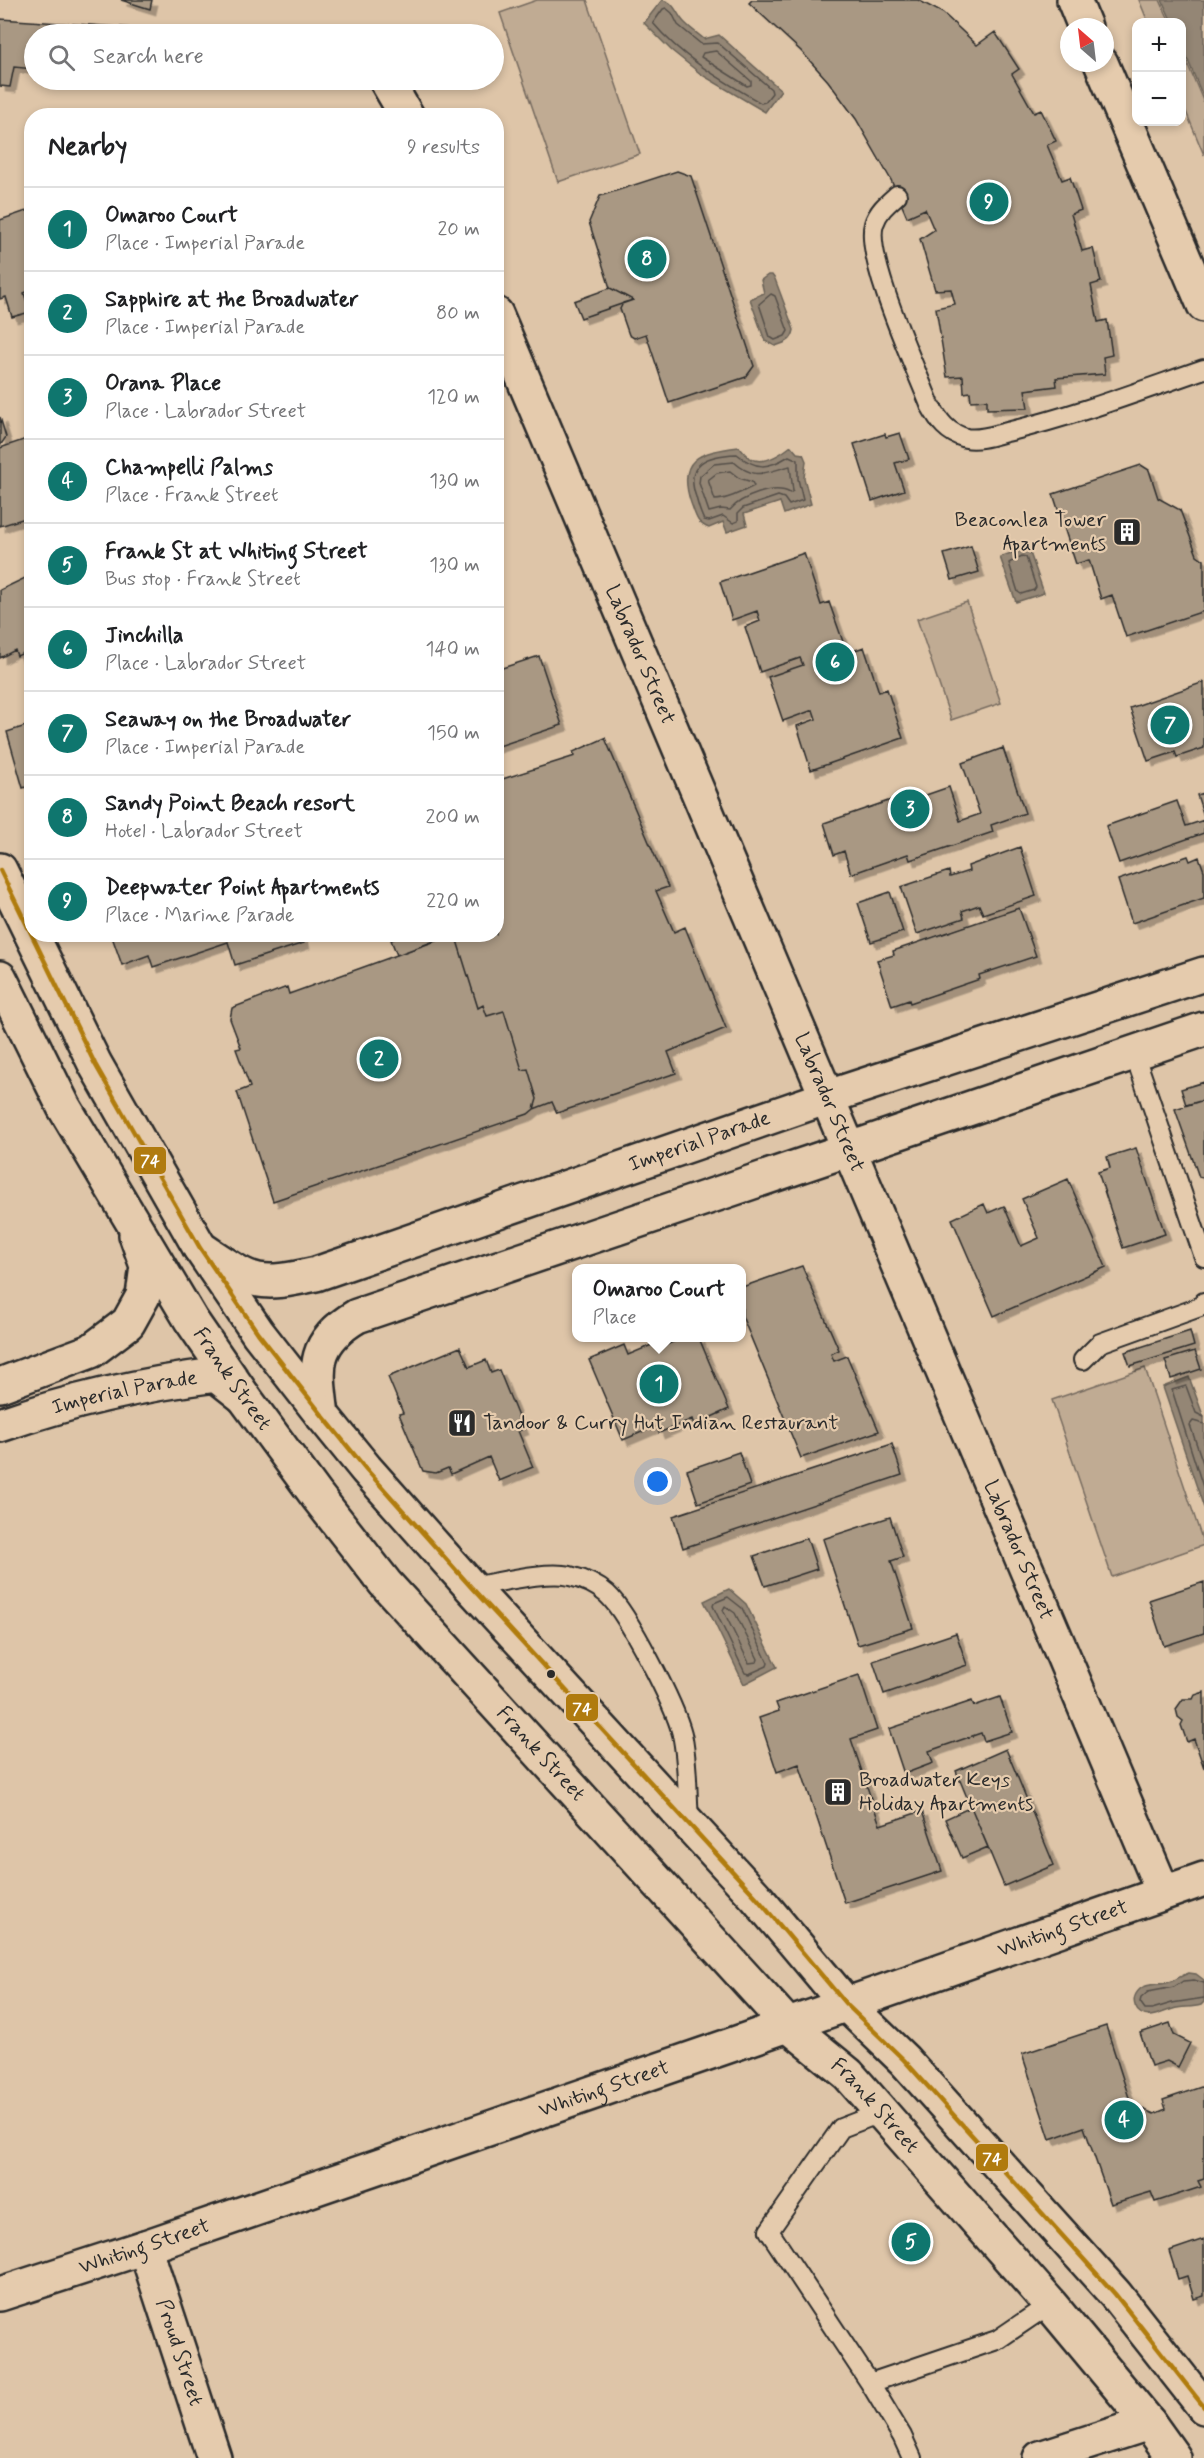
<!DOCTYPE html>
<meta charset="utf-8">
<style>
:root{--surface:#fff;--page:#f6f6f6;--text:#202124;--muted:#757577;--line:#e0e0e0;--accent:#0f766e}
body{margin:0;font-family:Mynerve,sans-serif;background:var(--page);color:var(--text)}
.controls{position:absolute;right:18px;top:18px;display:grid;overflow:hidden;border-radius:12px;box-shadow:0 3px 9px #0003}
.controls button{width:54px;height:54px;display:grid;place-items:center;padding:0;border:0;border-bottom:2px solid var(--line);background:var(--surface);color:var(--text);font:30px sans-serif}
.compass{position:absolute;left:1060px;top:18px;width:54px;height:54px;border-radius:50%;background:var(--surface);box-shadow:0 3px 9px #0003;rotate:332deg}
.you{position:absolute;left:658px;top:1482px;width:21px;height:21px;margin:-15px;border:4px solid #fff;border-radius:50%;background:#1a73e8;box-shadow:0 0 0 9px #1a73e833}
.badge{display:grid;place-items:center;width:39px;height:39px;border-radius:50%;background:var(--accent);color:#fff;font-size:20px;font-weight:700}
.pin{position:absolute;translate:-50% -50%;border:3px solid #fff;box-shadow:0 2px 6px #0006}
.popup{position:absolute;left:572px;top:1264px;width:174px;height:78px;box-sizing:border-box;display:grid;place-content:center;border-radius:12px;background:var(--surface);filter:drop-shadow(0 2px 4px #0005);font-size:20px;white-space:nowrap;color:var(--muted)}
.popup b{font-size:22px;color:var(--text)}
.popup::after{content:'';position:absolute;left:50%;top:100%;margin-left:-12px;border:12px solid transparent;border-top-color:var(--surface)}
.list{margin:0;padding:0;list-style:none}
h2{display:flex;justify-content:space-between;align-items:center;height:78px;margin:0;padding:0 24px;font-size:26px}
h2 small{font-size:20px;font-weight:400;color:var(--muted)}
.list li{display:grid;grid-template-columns:39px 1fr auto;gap:18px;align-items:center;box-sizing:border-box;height:84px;padding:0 24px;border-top:2px solid var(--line)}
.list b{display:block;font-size:22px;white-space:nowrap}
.list p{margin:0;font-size:20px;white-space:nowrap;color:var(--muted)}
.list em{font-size:20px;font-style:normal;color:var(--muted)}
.icon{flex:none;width:33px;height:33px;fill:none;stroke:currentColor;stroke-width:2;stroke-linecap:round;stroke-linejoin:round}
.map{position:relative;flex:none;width:1204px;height:2458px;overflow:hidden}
.search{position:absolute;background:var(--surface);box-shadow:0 3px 9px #0003;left:24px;top:24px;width:480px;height:66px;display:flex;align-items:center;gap:15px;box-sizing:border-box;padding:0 21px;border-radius:33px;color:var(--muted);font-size:22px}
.panel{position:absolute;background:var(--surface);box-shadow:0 3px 9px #0003;left:24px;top:108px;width:480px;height:834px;border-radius:24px}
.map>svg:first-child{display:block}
</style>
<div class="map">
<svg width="1204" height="2458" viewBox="0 0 1204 2458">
<defs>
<filter id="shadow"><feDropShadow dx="5.5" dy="5.5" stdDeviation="0" flood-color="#0004"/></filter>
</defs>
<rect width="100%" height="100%" fill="#dec5a8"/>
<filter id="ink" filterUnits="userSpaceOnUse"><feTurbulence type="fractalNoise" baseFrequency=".0167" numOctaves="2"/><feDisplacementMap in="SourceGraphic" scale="12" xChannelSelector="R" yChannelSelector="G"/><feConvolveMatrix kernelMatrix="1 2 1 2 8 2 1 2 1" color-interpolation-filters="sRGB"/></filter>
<g filter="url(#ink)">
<path fill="#c0ab93" stroke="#766b5f" stroke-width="1.5" d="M537,0H587L640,154L558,182L500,13Z
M1139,0H1160L1170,22H1148Z
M1182,51L1204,103V155L1182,102Z
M967,602L1001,703L951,720L917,619Z
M1145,1368L1204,1545L1112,1577L1052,1400Z"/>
<path fill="#948675" stroke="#6a6257" stroke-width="1.5" d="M662,0C676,2 676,15 685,23C691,29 698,34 704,39L719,35L781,90L765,112L702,75L671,50L644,23Z
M1162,0H1204V99L1182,46V22H1172Z
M768,275H772L775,279L794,330C792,341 785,343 775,346L765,341L750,299L764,293L761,280Z
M791,446L797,453L803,454L806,461L804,478L811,504L784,514L780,502L744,514L747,525L727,532L723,522L709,528C696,523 696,516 691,503C676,458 700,452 739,447C742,450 746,456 750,458C763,466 781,454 791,446Z
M1028,547L1044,593L1016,602L1000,557Z
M1189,1377L1204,1418V1508L1163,1387Z
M729,1589L746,1604L777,1667L744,1684L704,1601Z
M1189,1973L1196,1974L1204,1980V2002L1201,2005C1191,2008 1182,2006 1173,2009C1165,2011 1159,2015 1150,2016C1135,2016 1129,1999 1140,1989C1149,1982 1162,1986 1172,1981C1179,1978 1182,1975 1189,1973Z"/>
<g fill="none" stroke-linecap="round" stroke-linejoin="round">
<path stroke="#554f49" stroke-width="1.5" d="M666,8L672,13L678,25L701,44L718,43L771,89L772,93L765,102L761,103C722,80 682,58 653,23L663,9Z
M716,51L751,81V85L747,86L701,57L703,53Z
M771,294L775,296L788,331L785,336L775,340L770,337L759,304Z
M737,454C756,470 768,469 789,456L798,460V479L803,500L789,505L784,498L778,496L743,508L738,513V521L733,523L723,516L709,521L704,520C700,513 698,505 696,497C684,463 707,455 737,454Z
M734,462C755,481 766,472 790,466L793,491L790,493C774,484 741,497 730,510L721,509L709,512L699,483L700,476L714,464Z
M730,471L739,478L752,482L754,486C742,492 727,500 715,500L708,480L717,473Z
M1022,556L1026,557L1036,587L1034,590L1021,594L1018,592L1009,563Z
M1204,1417L1196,1413L1186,1386L1172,1390L1204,1490
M1204,1424L1193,1421L1190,1425L1204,1466
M728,1597L742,1608L768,1663L767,1666L749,1674L745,1673L713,1606L714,1603Z
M725,1606L735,1613L758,1659L757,1662L749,1663L723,1610Z
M1204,1983L1194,1980L1183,1981L1174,1987L1148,1992L1141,1998L1140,2002L1145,2009H1152L1172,2003L1204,1998"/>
</g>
<path fill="#a99883" stroke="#2b2b2b" stroke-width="1.5" filter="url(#shadow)" d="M121,0H152L150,9Z
M752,0H918L943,13L977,45L995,32L1019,69L1012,74L1034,113L1041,110L1056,141L1047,145L1062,180L1070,177L1081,210L1071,214L1082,251L1093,248L1101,282L1091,285L1098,322L1107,320L1112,355L1103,357L1105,374L1056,378L1057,386L1025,390L1028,408L987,409V400L971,401L970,392L964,393L963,376L947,377L936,308L955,304L951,289L935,290L920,239L934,230L925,209L907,217L891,180L856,119L828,81L801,51L749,3Z
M0,19L223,34H34V69L14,67L10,87L0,86Z
M677,171L691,176L754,366L746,377L669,403L646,334L634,338L629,335L620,309L623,303L633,300L610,288L589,222L600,196Z
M32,209V290L24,293L30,312L12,317L6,297L0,299V220Z
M610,288L633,300L581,318L574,301Z
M0,417L6,437L0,446Z
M900,433L909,459L895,463L904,490L872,501L854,444L885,434L886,437Z
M32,437V516L0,526V448Z
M1141,465L1149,470L1158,498L1180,510L1197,555L1204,560V611L1126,637L1112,595L1101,599L1089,560L1076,564L1053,494Z
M971,546L979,572L952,580L944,554Z
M804,553L821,605L829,602L847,653L864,647L879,692L887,689L903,738L811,770L797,726L816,719L813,710L783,721L768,677L803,665L800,658L760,672L745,627L760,621L757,611L732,620L720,582Z
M27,577L32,580V649L17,656L15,650L0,658V590Z
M539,656L562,725L496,747V670Z
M1204,682V748L1177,757L1175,752L1148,761L1130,708Z
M32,724V785L23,788L7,732Z
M605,738L668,887L656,891L674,932L685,927L726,1028L668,1052L676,1073L557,1113L552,1102L534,1109L537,1099L528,1069L522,1070L504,1011L487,1016L483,1005L478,1008L455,934H496V781L575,756L573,752Z
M1003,748L1025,813L991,825L993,832L910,860L908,854L851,874L844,851L834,855L824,823L894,799L897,805L949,787L960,821L980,814L962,763Z
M1204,793V816L1197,795Z
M1177,801L1186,826L1204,820V833L1119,863L1106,826Z
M1020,847L1036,896L983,914L979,905L962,911L964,918L917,934L901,887L949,871L950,877L969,871L968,866Z
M1188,856L1190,861L1199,857L1204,871V898L1132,923L1118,880Z
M890,892L903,932L871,942L858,903Z
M1019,908L1036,956L979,975L980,979L910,1003L909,1000L892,1006L877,960L894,955L893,951Z
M111,934H302L304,943L235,965L228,942L153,967L149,955L122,965Z
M397,934H453L397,955L391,940L398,937Z
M455,934L478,1008L483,1005L487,1016L504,1011L522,1070L528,1069L537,1099L534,1109L528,1114L273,1201L237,1092L250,1087L236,1049L241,1048L230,1019L232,1008L287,987L289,994Z
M1204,1082V1100L1186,1105L1181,1089Z
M1204,1100V1178L1199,1177L1175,1109Z
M1136,1148L1165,1234L1123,1248L1098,1172L1110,1168L1107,1157Z
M1068,1179L1106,1267L994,1316L952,1219L984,1204L988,1213L1004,1206L1021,1246L1039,1238L1022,1199Z
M802,1266L839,1350L831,1354L834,1361L847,1356L879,1431L801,1458L742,1316V1287Z
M1190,1331L1194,1346L1130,1366L1125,1352Z
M683,1338H699L729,1409L694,1425L692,1419L659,1433L656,1426L623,1440L589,1360L624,1345L628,1355L661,1341L663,1346Z
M460,1347L469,1367L486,1360L491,1373L499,1370L523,1429L518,1431L533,1467L499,1481L489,1457L451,1474L448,1468L436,1473L423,1471L399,1414L403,1413L388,1377Z
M1195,1351L1201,1369L1171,1379L1165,1360Z
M892,1444L902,1475L683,1548L673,1516Z
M739,1452L750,1485L698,1503L687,1470Z
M890,1517L903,1557L891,1561L913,1628L858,1645L823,1539Z
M807,1538L817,1569L765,1586L754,1556Z
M1204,1582V1633L1164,1646L1149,1600Z
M956,1633L967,1665L884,1694L873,1661Z
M859,1675L877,1730L851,1739L880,1825L922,1811L942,1871L845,1903L799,1764L777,1772L759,1718L779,1711L776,1703Z
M1204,1692V1768L1194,1739L1187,1742L1181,1725L1183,1721L1178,1717L1176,1709L1183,1699H1193L1195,1695Z
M1000,1697L1012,1732L984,1741L981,1733L929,1751L933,1763L904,1774L889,1729L972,1701L974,1706Z
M1006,1749L1054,1865L1004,1886L956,1771Z
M971,1807L988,1847L962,1858L945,1819Z
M1170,2023L1174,2035L1190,2043L1178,2067L1167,2061L1151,2066L1140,2033Z
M1106,2026L1131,2104L1154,2114L1166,2109L1163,2100L1204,2086V2179L1198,2181L1201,2187L1155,2202L1151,2192L1111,2204L1084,2127L1050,2139L1022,2054Z
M1204,2239V2296L1194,2299L1187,2276L1178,2279L1169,2251Z"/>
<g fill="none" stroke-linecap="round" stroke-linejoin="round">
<g stroke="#2b2b2b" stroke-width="22">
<path id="lane" d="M897,195C888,203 878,211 874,224C864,257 916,369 930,405C939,421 947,433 966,438C980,441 997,434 1011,431C1077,415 1140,391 1204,369
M1134,1053L1204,1257
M1083,1360L1100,1343L1200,1307L1204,1302
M471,1587C497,1583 547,1570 570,1576C583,1579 597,1585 607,1594C628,1613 675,1706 682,1734C688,1762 687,1792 689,1821
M880,2113L841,2128L769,2231L870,2383L997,2340L1050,2304
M870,2383L902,2436L912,2458"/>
</g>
<g stroke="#2b2b2b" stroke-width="38">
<g id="street">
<path d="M386,80L407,116"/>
<path id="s1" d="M496,314L1163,1892"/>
<path id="s2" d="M200,1248C252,1282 253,1288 316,1274L828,1097L1204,974"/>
<path d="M0,1385L91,1351L128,1323L143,1296L147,1266L136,1235"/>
<path d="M322,1415C316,1368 311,1343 357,1316L1204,1029"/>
<path id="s3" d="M0,1425C69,1401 143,1384 216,1375L244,1397"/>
<path id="s4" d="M145,2247L214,2458"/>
<path id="s5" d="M0,2294L145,2247L734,2044L1204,1879"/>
<path d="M1040,2458L1149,2423"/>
</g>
</g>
<g stroke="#2b2b2b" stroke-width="38">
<path id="secondary" d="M1074,0L1085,27
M1101,63L1204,305"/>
</g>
<g stroke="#2b2b2b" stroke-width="38">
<g id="highway">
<path d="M0,870L95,1064L200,1248L258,1333L322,1415L366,1469L471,1587L756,1897L846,2004L904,2060L1115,2294L1204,2407"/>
<path id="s6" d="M0,978L64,1107L191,1320L244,1397L317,1496L385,1583L788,2025L848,2074L1050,2304L1149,2423L1174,2458"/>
</g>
</g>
<use href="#lane" stroke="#e5cbad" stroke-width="18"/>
<use href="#street" stroke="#e5cbad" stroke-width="33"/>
<use href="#secondary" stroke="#e5cbad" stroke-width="33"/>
<use href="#highway" stroke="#e5cbad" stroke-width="33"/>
<g stroke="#e5cbad" stroke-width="9">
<path id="bus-1" d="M0,870L95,1064L200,1248L258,1333L322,1415L366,1469L471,1587L756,1897L846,2004L904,2060L1115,2294L1204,2407"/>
</g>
<use href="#bus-1" stroke="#b07b0f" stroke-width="4.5"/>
</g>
</g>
<defs>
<g id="building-square" transform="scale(1.5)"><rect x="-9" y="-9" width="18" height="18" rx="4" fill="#2b2b2b" stroke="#e5cbad"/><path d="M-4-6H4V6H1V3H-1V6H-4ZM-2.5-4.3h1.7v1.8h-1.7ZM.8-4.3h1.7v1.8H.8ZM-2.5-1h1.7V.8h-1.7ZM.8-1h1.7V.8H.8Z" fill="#fff"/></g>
<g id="restaurant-square" transform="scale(1.5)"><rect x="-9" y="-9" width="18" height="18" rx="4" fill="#2b2b2b" stroke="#e5cbad"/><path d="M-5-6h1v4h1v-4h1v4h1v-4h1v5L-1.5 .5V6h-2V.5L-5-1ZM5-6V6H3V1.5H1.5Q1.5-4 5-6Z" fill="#fff"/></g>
</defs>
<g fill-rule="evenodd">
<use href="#building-square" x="1127" y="532"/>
<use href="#restaurant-square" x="462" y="1423"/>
<use href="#building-square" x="838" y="1792"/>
</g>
<circle fill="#2b2b2b" stroke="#e5cbad" stroke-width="2" cx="551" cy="1674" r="5"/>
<g text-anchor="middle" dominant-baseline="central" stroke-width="4.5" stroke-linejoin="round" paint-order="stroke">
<g font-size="21" fill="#2b2b2b" stroke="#e5cbad" text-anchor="start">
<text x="1106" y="520" text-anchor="end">Beaconlea Tower<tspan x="1106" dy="24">Apartments</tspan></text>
<text x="483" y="1423">Tandoor &amp; Curry Hut Indian Restaurant</text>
<text x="859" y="1780">Broadwater Keys<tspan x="859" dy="24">Holiday Apartments</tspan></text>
</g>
<g font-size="21" fill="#2b2b2b" stroke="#e5cbad">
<text stroke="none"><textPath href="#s1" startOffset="370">Labrador Street</textPath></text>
<text stroke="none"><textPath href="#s1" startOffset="856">Labrador Street</textPath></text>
<text stroke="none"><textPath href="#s2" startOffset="531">Imperial Parade</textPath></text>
<text stroke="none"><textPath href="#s6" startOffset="464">Frank Street</textPath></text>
<text stroke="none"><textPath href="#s3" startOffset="129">Imperial Parade</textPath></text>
<text stroke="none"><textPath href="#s1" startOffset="1342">Labrador Street</textPath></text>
<text stroke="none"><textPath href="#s6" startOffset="950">Frank Street</textPath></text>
<text stroke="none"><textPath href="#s5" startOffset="1124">Whiting Street</textPath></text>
<text stroke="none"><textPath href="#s5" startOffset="638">Whiting Street</textPath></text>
<text stroke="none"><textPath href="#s6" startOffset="1436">Frank Street</textPath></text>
<text stroke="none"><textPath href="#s5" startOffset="152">Whiting Street</textPath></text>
<text stroke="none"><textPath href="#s4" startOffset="111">Proud Street</textPath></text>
</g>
</g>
<g stroke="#e5cbad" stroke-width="2">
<rect x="133" y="1146" width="34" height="29" rx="6" fill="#b07b0f"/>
<rect x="565" y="1693" width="34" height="29" rx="6" fill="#b07b0f"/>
<rect x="975" y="2143" width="34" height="29" rx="6" fill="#b07b0f"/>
</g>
<g font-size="16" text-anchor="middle" font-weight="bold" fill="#fff">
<text x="150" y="1166">74</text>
<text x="582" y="1714">74</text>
<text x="992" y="2164">74</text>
</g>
</svg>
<div class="controls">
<button>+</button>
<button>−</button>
</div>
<svg class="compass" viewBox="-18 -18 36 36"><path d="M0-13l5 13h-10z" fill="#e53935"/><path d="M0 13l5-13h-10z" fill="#757577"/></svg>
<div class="you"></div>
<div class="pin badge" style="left:659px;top:1384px">1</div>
<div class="popup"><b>Omaroo Court</b>Place</div>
<div class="pin badge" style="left:379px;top:1059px">2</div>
<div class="pin badge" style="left:910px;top:809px">3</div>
<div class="pin badge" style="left:1124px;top:2120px">4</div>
<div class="pin badge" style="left:911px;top:2242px">5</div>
<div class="pin badge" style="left:835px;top:662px">6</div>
<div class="pin badge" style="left:1170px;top:725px">7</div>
<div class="pin badge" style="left:647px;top:259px">8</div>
<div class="pin badge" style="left:989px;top:202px">9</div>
<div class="search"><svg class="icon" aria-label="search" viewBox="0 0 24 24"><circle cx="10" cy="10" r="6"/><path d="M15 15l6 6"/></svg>Search here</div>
<section class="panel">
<h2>Nearby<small>9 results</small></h2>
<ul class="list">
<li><span class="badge">1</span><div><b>Omaroo Court</b><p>Place · Imperial Parade</p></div><em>20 m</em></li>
<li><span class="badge">2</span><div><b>Sapphire at the Broadwater</b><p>Place · Imperial Parade</p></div><em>80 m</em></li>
<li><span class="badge">3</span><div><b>Orana Place</b><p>Place · Labrador Street</p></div><em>120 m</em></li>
<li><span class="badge">4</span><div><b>Champelli Palms</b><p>Place · Frank Street</p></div><em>130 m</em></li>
<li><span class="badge">5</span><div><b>Frank St at Whiting Street</b><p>Bus stop · Frank Street</p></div><em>130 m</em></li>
<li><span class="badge">6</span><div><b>Jinchilla</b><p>Place · Labrador Street</p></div><em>140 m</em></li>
<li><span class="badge">7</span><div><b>Seaway on the Broadwater</b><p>Place · Imperial Parade</p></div><em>150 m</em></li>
<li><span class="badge">8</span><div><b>Sandy Point Beach resort</b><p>Hotel · Labrador Street</p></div><em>200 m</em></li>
<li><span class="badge">9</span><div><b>Deepwater Point Apartments</b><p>Place · Marine Parade</p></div><em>220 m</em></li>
</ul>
</section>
</div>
